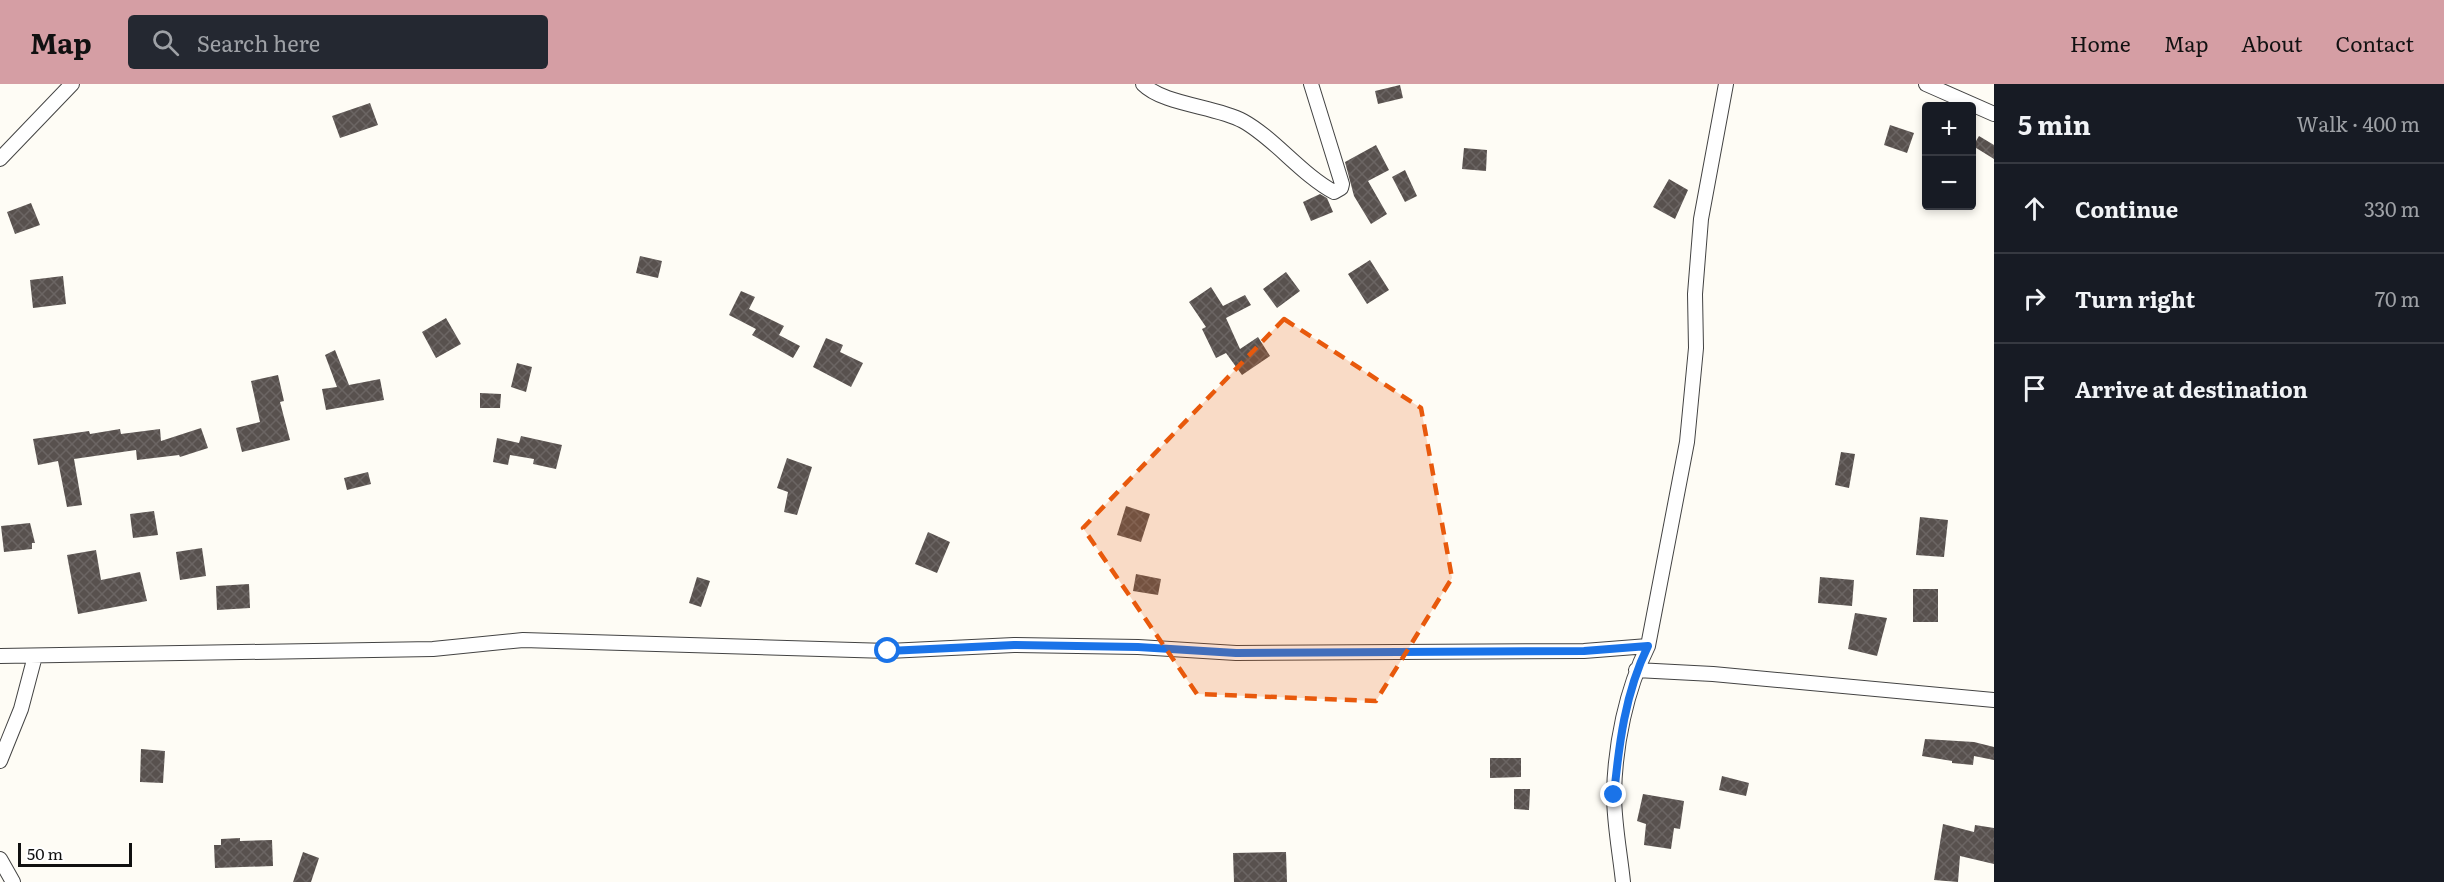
<!DOCTYPE html>
<meta charset="utf-8">
<style>
:root{--surface:#171b24;--page:#242831;--text:#f1f3f6;--muted:#9ea1a6;--line:#363941;--accent:#d59ea4}
body{margin:0;font-family:Literata,serif;background:var(--page);color:var(--text)}
.controls{position:absolute;right:18px;top:18px;display:grid;overflow:hidden;border-radius:6px;box-shadow:0 3px 9px #0003}
.controls button{width:54px;height:54px;display:grid;place-items:center;padding:0;border:0;border-bottom:2px solid var(--line);background:var(--surface);color:var(--text);font:30px sans-serif}
.scale{position:absolute;left:18px;bottom:15px;width:114px;box-sizing:border-box;padding-left:6px;border:3px solid #101010;border-top:0;font-size:16px;line-height:21px;white-space:nowrap;color:#101010;-webkit-text-stroke:4px #fff;paint-order:stroke}
.stop{position:absolute;width:18px;height:18px;margin:-14px;border:4px solid #1a73e8;border-radius:50%;background:#fff}
.stop.end{background:#1a73e8;border-color:#fff;box-shadow:0 2px 6px #0008}
.list{margin:0;padding:0;list-style:none}
h2{display:flex;justify-content:space-between;align-items:center;height:78px;margin:0;padding:0 24px;font-size:26px}
h2 small{font-size:20px;font-weight:400;color:var(--muted)}
.list li{display:grid;grid-template-columns:39px 1fr auto;gap:18px;align-items:center;box-sizing:border-box;height:90px;padding:0 24px;border-top:2px solid var(--line)}
.list b{display:block;font-size:22px;white-space:nowrap}
.list em{font-size:20px;font-style:normal;color:var(--muted)}
.icon{flex:none;width:33px;height:33px;fill:none;stroke:currentColor;stroke-width:2;stroke-linecap:round;stroke-linejoin:round}
.map{position:relative;flex:none;width:1994px;height:798px;overflow:hidden}
header{display:flex;align-items:center;gap:36px;box-sizing:border-box;height:84px;padding:0 30px;background:var(--accent);color:#111}
header strong{font-size:28px}
nav{display:flex;gap:33px;margin-inline-start:auto;font-size:21px}
.search{width:420px;height:54px;background:var(--page);display:flex;align-items:center;gap:15px;box-sizing:border-box;padding:0 21px;border-radius:6px;color:var(--muted);font-size:22px}
main{display:flex}
aside{flex:1;background:var(--surface)}
.map>svg:first-child{display:block}
</style>
<header>
<strong>Map</strong>
<div class="search"><svg class="icon" aria-label="search" viewBox="0 0 24 24"><circle cx="10" cy="10" r="6"/><path d="M15 15l6 6"/></svg>Search here</div>
<nav><a>Home</a><a>Map</a><a>About</a><a>Contact</a></nav>
</header>
<main>
<div class="map">
<svg width="1994" height="798" viewBox="0 0 1994 798">
<defs>
<pattern id="building-cross-hatch" width="8" height="8" patternUnits="userSpaceOnUse" patternTransform="scale(1.5)"><rect width="8" height="8" fill="#58514e"/><path d="M0 0l8 8M0 8l8-8" fill="none" stroke="#6b6563"/></pattern>
</defs>
<rect width="100%" height="100%" fill="#fefcf5"/>
<path fill="url(#building-cross-hatch)" d="M1400,1L1403,14L1378,20L1375,7Z
M370,19L378,41L340,54L332,32Z
M1890,41L1914,49L1907,69L1884,61Z
M1979,52L1994,61V75L1973,62Z
M1376,61L1389,86L1368,97L1387,130L1371,140L1354,112L1345,78Z
M1464,64L1487,66L1486,87L1462,85Z
M1405,86L1417,112L1405,118L1392,93Z
M1669,95L1688,106L1675,135L1653,123Z
M1320,110L1327,114L1333,128L1311,137L1303,118Z
M31,119L40,141L15,150L7,128Z
M640,172L662,177L658,194L636,189Z
M1370,176L1389,206L1367,220L1348,190Z
M1286,188L1300,207L1277,224L1263,205Z
M63,192L66,220L33,224L30,196Z
M1211,203L1223,222L1245,211L1251,221L1226,234L1240,265L1258,253L1270,272L1242,291L1226,269L1216,274L1202,245L1206,243L1189,218Z
M741,207L755,213L749,225L784,242L779,251L800,262L793,274L752,251L756,245L729,231Z
M446,234L461,260L436,274L422,248Z
M826,254L843,261L840,268L863,279L851,303L813,283Z
M335,266L349,301L380,295L384,316L326,326L322,305L337,303L325,271Z
M517,279L532,283L526,308L511,303Z
M278,291L284,317L280,318L290,356L242,368L236,344L260,338L251,297Z
M480,309L501,310L500,324H480Z
M201,344L208,364L180,373L179,371L137,376L136,366L74,375L82,421L67,423L58,377L38,381L33,355L89,347L90,350L120,345L121,350L160,345L161,357Z
M521,352L562,361L556,385L533,380L534,375L510,371L508,381L493,378L497,354L519,359Z
M1841,368L1855,370L1849,404L1835,401Z
M787,374L812,383L797,431L784,428L788,408L777,404Z
M368,388L371,400L347,406L344,394Z
M1126,422L1150,430L1141,458L1117,451Z
M154,427L158,451L133,454L130,430Z
M1920,433L1948,436L1944,473L1916,471Z
M30,439L35,459H32V465L4,468L1,442Z
M928,448L950,458L937,489L915,480Z
M202,464L206,492L180,496L176,468Z
M96,466L101,496L140,488L147,517L78,530L67,471Z
M1136,490L1161,495L1158,511L1133,507Z
M697,493L710,497L701,523L689,519Z
M1820,493L1854,496L1852,522L1818,519Z
M249,500L250,524L217,526L216,502Z
M1913,505H1938V538H1913Z
M1855,529L1887,534L1877,572L1848,565Z
M1925,655L1974,658L1994,663V676L1974,672L1973,681L1952,679V677L1922,672Z
M141,665L165,667L163,699L140,698Z
M1490,674H1521V693L1490,694Z
M1722,692L1749,699L1746,712L1719,706Z
M1514,705H1530L1529,726L1514,725Z
M1643,710L1684,717L1680,745L1674,744L1671,765L1644,761L1646,740L1637,737Z
M1943,740L1974,748L1975,741L1994,744V780L1960,772L1958,798L1934,796Z
M240,754V757L272,756L273,782L215,784L214,761H221V755Z
M303,768L319,774L311,798H293Z
M1286,768L1287,798H1234L1233,769Z"/>
<g fill="none" stroke-linecap="round" stroke-linejoin="round">
<g stroke="#434343" stroke-width="16">
<path id="street" d="M1143,0C1164,21 1216,22 1243,37C1274,54 1302,91 1334,108L1341,104L1342,100L1311,0
M1926,0L1994,30
M0,75L72,0
M0,572L433,565L523,556L888,567L1014,561L1138,563L1236,569L1584,567L1648,562
M1636,586L1713,590L1994,616
M0,677L21,625L35,572
M0,775L13,798
M1623,798C1620,769 1614,739 1614,710C1615,661 1626,606 1648,562L1687,358L1696,264L1695,210L1701,135L1726,0"/>
</g>
<use href="#street" stroke="#fff" stroke-width="14"/>
</g>
<g fill="none" stroke-linecap="round" stroke-linejoin="round">
<path stroke="#1a73e8" stroke-width="8" d="M888,567L1014,561L1138,563L1236,569L1584,567L1648,562C1625,609 1619,660 1614,711"/>
</g>
<path fill="#e8590c" fill-opacity="0.2" stroke="#e8590c" stroke-width="4.5" stroke-dasharray="12 8" stroke-linejoin="round" d="M1284,235L1421,324L1452,494L1376,617L1197,610L1083,444Z"/>
</svg>
<div class="controls">
<button>+</button>
<button>−</button>
</div>
<div class="scale">50 m</div>
<div class="stop" style="left:888px;top:567px"></div>
<div class="stop end" style="left:1614px;top:711px"></div>
</div>
<aside>
<h2>5 min<small>Walk · 400 m</small></h2>
<ul class="list">
<li><svg class="icon" aria-label="ahead" viewBox="0 0 24 24"><path d="M12 20V5M6 11l6-6 6 6"/></svg><div><b>Continue</b></div><em>330 m</em></li>
<li><svg class="icon" aria-label="right" viewBox="0 0 24 24"><path d="M7 20v-9h11M14 6l5 5-5 5"/></svg><div><b>Turn right</b></div><em>70 m</em></li>
<li><svg class="icon" aria-label="arrive" viewBox="0 0 24 24"><path d="M6 21V4h12l-3 4 3 4H6"/></svg><div><b>Arrive at destination</b></div></li>
</ul>
</aside>
</main>
